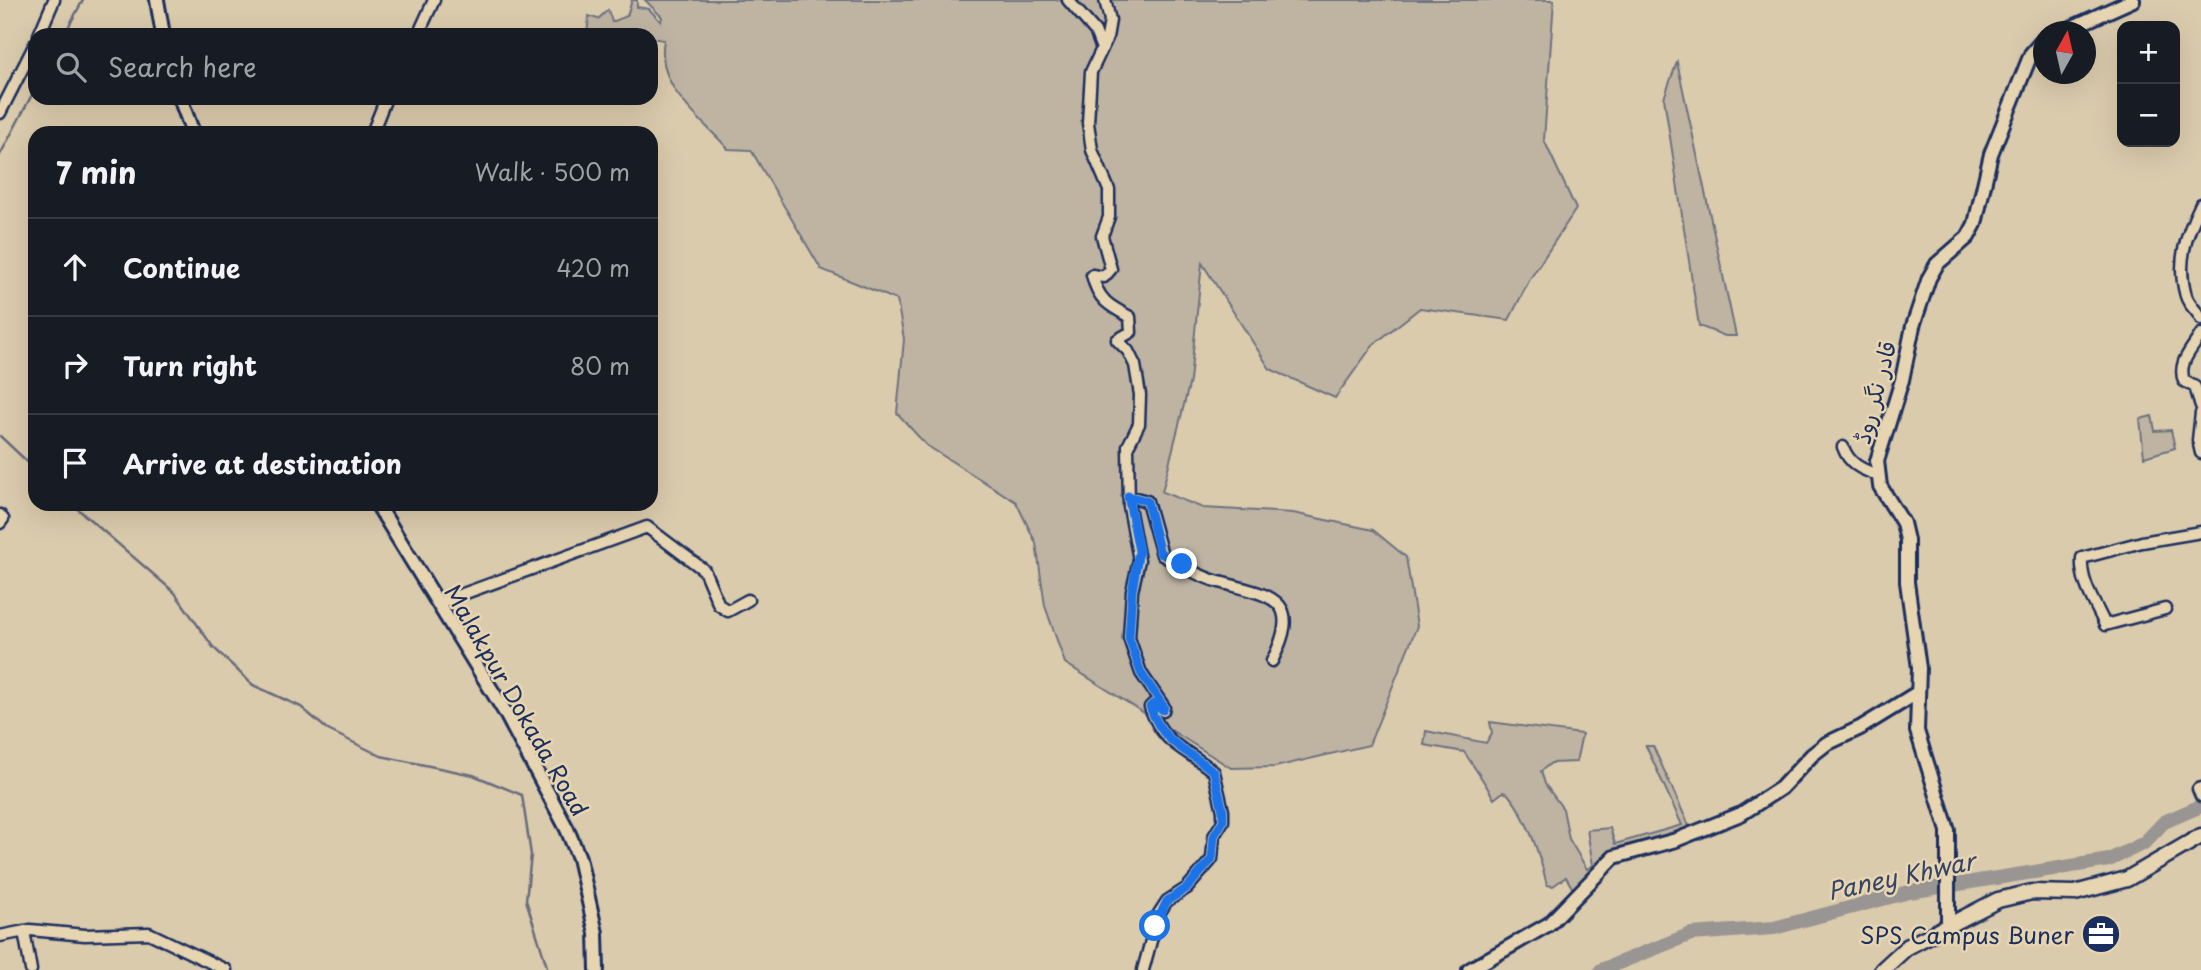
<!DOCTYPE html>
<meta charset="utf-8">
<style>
:root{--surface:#171b24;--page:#20242c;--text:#f1f3f6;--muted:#9ea1a6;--line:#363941}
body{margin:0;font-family:"Playpen Sans","Playpen Sans Arabic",sans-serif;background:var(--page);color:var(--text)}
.controls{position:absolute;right:21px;top:21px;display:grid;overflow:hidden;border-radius:14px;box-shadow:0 7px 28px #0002}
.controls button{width:63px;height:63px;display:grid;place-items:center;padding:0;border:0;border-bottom:2px solid var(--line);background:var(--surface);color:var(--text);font:35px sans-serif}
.compass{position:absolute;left:2033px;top:21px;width:63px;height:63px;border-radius:50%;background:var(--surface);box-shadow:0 7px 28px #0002;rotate:8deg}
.stop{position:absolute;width:21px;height:21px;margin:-16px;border:5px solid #1a73e8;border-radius:50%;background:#fff}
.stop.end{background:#1a73e8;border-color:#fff;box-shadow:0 2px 7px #0008}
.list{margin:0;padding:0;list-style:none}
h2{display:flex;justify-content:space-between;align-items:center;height:91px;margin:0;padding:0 28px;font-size:30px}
h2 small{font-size:23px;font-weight:400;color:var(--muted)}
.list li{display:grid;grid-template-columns:46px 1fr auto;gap:21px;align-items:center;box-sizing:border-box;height:98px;padding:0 28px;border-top:2px solid var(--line)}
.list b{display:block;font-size:26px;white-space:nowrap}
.list em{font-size:23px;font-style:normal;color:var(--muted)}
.icon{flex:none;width:38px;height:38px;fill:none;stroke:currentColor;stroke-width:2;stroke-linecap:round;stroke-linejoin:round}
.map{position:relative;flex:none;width:2201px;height:970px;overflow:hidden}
.search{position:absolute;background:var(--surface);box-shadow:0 7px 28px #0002;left:28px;top:28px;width:630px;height:77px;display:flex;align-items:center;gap:18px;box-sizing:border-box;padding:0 24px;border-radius:21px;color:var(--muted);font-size:26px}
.panel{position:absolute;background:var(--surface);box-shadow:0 7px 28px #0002;left:28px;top:126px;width:630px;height:385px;border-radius:21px}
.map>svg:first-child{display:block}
</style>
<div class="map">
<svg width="2201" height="970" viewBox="0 0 2201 970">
<rect width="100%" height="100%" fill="#dbcbad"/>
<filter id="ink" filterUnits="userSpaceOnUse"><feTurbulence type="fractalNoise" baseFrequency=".0143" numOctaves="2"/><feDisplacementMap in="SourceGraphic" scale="14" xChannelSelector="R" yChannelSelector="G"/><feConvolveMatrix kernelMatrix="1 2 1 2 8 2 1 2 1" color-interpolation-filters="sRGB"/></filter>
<g filter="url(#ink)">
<path fill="#bfb4a2" stroke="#6d7280" stroke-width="2" d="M632,0H637V7L649,9L661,22L662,17L645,0H1554L1544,140L1576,209L1530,279L1509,320L1420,308L1373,345L1335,398L1270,369L1202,263L1190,381L1162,492L1203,508L1293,513L1373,530L1406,557L1417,626L1369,745L1275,767L1231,768L1065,663L1045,606L1036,543L1016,502L926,445L897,413L904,339L897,300L821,269L751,150L728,149C700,117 655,88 664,40L651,38V35H643L635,29L627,35H587L589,16L598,19L608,10L612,22L627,16Z
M1677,62L1736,336H1725L1699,326L1664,98Z
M2152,416L2155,431L2171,430L2175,448L2144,457L2140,419Z
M1490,722L1582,734L1576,762L1551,763L1541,771L1545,784L1563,809L1569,839L1587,869L1593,865L1587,830L1610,828L1615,844L1682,825L1646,746H1653L1691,830L1620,850L1575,893L1566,877L1553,886L1547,885C1540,856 1528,818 1508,794L1503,792L1494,799C1486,784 1475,768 1464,752L1424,745L1426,731L1486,743L1492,733Z"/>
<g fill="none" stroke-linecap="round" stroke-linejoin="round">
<path stroke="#676c7d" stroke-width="2.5" d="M64,35L83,0
M0,155L35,89
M0,436L35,469
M72,504L175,593L213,647L253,685L301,707L328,730L381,756L473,775L522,795L531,855L526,900L548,970"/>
<path stroke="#999592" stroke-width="14" d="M1601,970L1691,934L1774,928L1909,892L2109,860L2144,843L2164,822L2201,806"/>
<g stroke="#1b2f5e" stroke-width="15">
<path id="minor" d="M1068,0L1095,31L1102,49
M1105,0L1110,20L1107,38L1091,72L1088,123L1092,150L1109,190V217L1102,236L1111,269L1104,277L1092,275C1098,300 1109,306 1130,317L1131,332L1117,340L1128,351L1135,365L1140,395L1139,424L1128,446L1129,507L1139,560L1132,591L1129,638L1141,673L1164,707L1163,711L1153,704L1150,707C1164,747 1185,747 1214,772L1223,811V821L1214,836L1212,859L1187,888L1167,901L1158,915L1143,970
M39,35L54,0
M418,35L434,0
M0,113L35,44
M372,133L386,98
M2201,204C2186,235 2176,262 2186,296C2189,306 2198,311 2201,319
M2201,334C2192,350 2177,362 2184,381L2195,387L2201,406
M2201,413L2198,440L2201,453
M1843,447C1849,464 1861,469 1877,475
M1128,496L1147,501L1162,555C1178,564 1198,576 1216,581C1269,596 1305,596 1272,661
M0,515L3,519L0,523
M438,603L647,527L704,570L719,605L728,611L748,600
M2165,609L2105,625C2096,604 2080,583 2082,558L2142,542L2201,532
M2201,788L2198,789L2201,796
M24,931L31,970
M0,936L30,930L85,935L149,933L226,970"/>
</g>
<g stroke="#1b2f5e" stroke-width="18">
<path id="tertiary" d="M157,0L163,35
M2062,32L2133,0
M180,98L193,133
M377,504L505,712L567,829L579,858L596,933L597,970
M1948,926V831L1917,731L1919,668L1907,582V540L1903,523L1880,486L1877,461L1902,380L1913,326L1929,278L1937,264L1968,237L1975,224L1991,154L2031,54L2044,39
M1469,970L1549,924L1614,857L1676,840L1741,814L1781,788L1812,755L1826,744L1860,728L1917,693"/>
</g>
<g stroke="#1b2f5e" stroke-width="19">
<path id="secondary" d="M1882,970L1907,947L1998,900L2032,892L2075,893L2127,879L2201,836"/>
</g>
<use href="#minor" stroke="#e7d5b2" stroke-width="10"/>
<use href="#tertiary" stroke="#e7d5b2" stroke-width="12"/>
<use href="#secondary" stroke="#e7d5b2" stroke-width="14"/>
</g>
</g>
<g fill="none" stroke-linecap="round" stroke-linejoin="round" filter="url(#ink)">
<path stroke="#1a73e8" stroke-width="9" d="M1155,926L1167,901L1187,888L1212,859L1214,836L1223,821V811L1214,772C1185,747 1165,747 1150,707L1153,704L1163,710L1164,707L1141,673L1129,638L1132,591L1139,551L1128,496L1147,501L1160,553L1182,564"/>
</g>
<defs>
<g id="office-disc" transform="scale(2.0125)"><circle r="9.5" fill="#1b2f5e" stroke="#e7d5b2"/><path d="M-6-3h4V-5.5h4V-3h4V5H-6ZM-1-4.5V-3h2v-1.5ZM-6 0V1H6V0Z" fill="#fff"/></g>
</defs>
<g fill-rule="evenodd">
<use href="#office-disc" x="2101" y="934"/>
</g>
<g text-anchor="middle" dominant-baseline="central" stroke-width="5" stroke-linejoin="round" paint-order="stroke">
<g font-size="23" fill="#1b2f5e" stroke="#e7d5b2">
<text transform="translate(1874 392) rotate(-75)">قادر نگر روڈ</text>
<text transform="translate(517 700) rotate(60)">Malakpur Dokada Road</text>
</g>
<g font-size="23" fill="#1b2f5e" stroke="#e7d5b2" text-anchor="end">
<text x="2074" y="934">SPS Campus Buner</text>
</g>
<g font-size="24" font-style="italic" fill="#344368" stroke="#e7d5b2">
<text transform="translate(1901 875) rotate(-12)">Paney Khwar</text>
</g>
</g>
</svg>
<div class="controls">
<button>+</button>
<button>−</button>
</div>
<svg class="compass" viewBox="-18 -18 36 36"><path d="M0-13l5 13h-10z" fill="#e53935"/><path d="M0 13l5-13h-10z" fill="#9ea1a6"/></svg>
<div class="stop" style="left:1155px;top:926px"></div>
<div class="stop end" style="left:1182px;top:564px"></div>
<div class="search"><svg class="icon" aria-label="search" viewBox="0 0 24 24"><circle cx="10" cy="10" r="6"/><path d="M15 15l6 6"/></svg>Search here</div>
<section class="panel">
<h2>7 min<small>Walk · 500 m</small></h2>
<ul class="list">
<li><svg class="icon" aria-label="ahead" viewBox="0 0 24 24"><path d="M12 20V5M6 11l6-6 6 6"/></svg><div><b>Continue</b></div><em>420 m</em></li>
<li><svg class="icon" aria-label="right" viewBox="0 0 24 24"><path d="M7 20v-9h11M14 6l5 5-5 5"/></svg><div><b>Turn right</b></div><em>80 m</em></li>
<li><svg class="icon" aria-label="arrive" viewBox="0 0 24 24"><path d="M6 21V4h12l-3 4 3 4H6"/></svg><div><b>Arrive at destination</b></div></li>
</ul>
</section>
</div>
